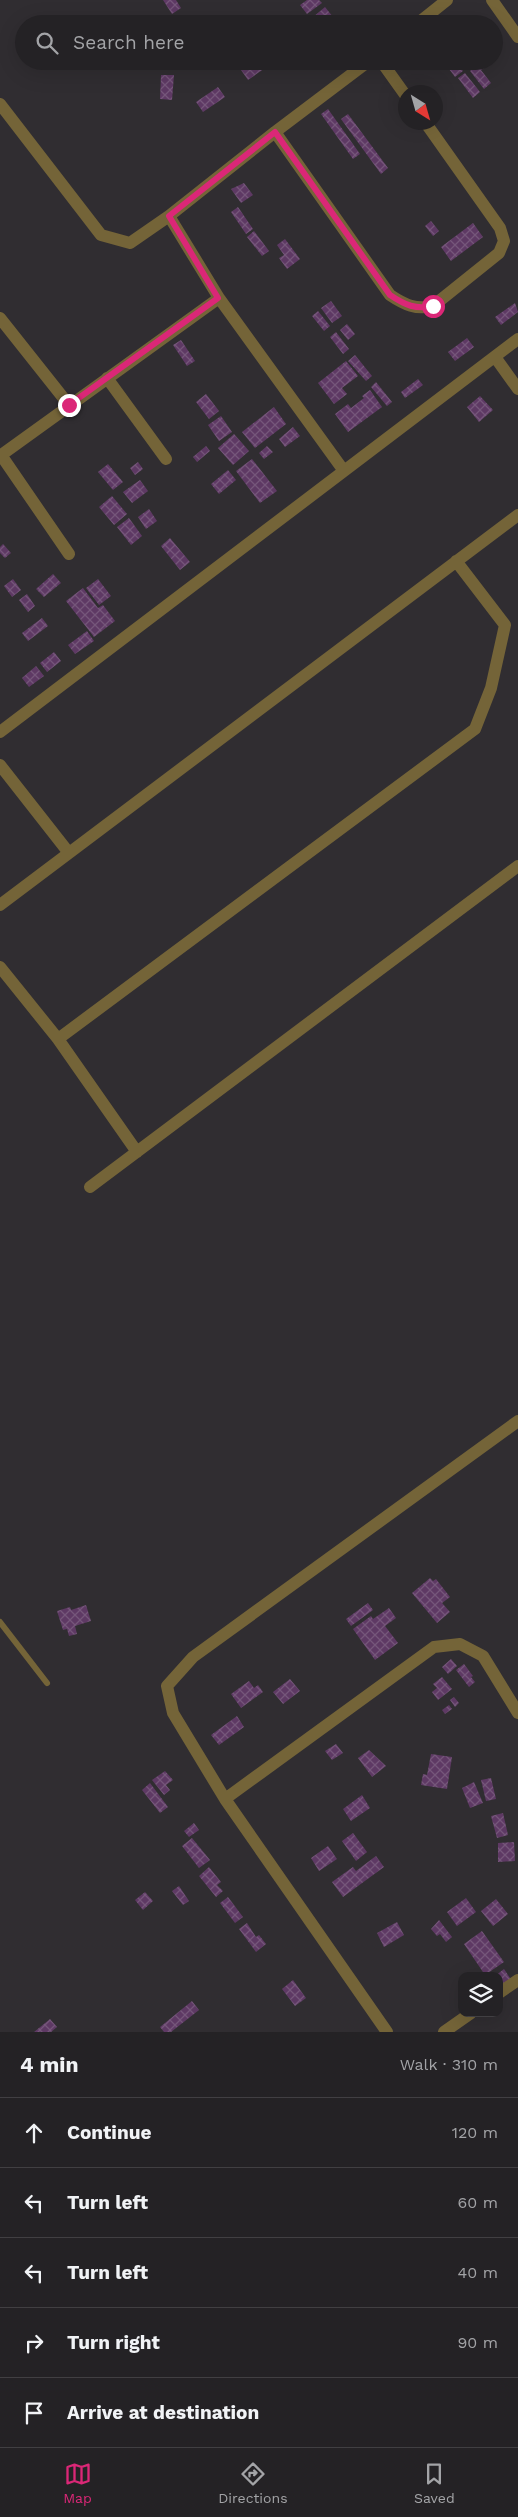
<!DOCTYPE html>
<meta charset="utf-8">
<style>
:root{--surface:#242225;--page:#302f32;--text:#f1f3f6;--muted:#a3a4a7;--line:#413f42;--accent:#db2777}
body{margin:0;font-family:"Work Sans",sans-serif;background:var(--page);color:var(--text)}
.controls{position:absolute;right:15px;bottom:15px;display:grid;overflow:hidden;border-radius:10px;box-shadow:0 5px 20px #0002}
.controls button{width:45px;height:45px;display:grid;place-items:center;padding:0;border:0;border-bottom:1px solid var(--line);background:var(--surface);color:var(--text);font:25px sans-serif}
.compass{position:absolute;left:398px;top:85px;width:45px;height:45px;border-radius:50%;background:var(--surface);box-shadow:0 5px 20px #0002;rotate:143deg}
.stop{position:absolute;width:15px;height:15px;margin:-11px;border:4px solid #db2777;border-radius:50%;background:#fff}
.stop.end{background:#db2777;border-color:#fff;box-shadow:0 1px 5px #0008}
.list{margin:0;padding:0;list-style:none}
h2{display:flex;justify-content:space-between;align-items:center;height:65px;margin:0;padding:0 20px;font-size:21px}
h2 small{font-size:16px;font-weight:400;color:var(--muted)}
.list li{display:grid;grid-template-columns:32px 1fr auto;gap:15px;align-items:center;box-sizing:border-box;height:70px;padding:0 20px;border-top:1px solid var(--line)}
.list b{display:block;font-size:19px;white-space:nowrap}
.list em{font-size:16px;font-style:normal;color:var(--muted)}
.icon{flex:none;width:28px;height:28px;fill:none;stroke:currentColor;stroke-width:2;stroke-linecap:round;stroke-linejoin:round}
.map{position:relative;flex:none;width:518px;height:2032px;overflow:hidden}
.search{position:absolute;background:var(--surface);box-shadow:0 5px 20px #0002;left:15px;right:15px;top:15px;height:55px;display:flex;align-items:center;gap:12px;box-sizing:border-box;padding:0 18px;border-radius:28px;color:var(--muted);font-size:19px}
.sheet{height:415px;background:var(--surface)}
nav{display:flex;justify-content:space-around;align-items:center;box-sizing:border-box;height:70px;border-top:1px solid var(--line);background:var(--surface);font-size:14px;color:var(--muted)}
nav a{display:grid;justify-items:center;gap:2px}
nav .on{color:var(--accent)}
.map>svg:first-child{display:block}
</style>
<div class="map">
<svg width="518" height="2032" viewBox="0 0 518 2032">
<defs>
<pattern id="building-cross-hatch" width="8" height="8" patternUnits="userSpaceOnUse" patternTransform="scale(1.25)"><rect width="8" height="8" fill="#5e3964"/><path d="M0 0l8 8M0 8l8-8" fill="none" stroke="#75567a"/></pattern>
</defs>
<rect width="100%" height="100%" fill="#302d31"/>
<path fill="url(#building-cross-hatch)" d="M163,0H176L181,8L172,14Z
M307,0H319L322,3L307,14L300,5Z
M325,7L337,22L335,24H317L312,18Z
M254,61H265L268,66L248,80L241,70Z
M443,61H455L463,71L455,77Z
M482,61L486,67L481,70L491,83L484,89L470,71Z
M465,73L480,92L473,98L458,78Z
M161,75H174L172,100L160,99Z
M218,87L225,97L203,112L196,102Z
M328,109L360,154L353,159L321,114Z
M348,114L388,168L381,174L341,119Z
M244,183L253,195L241,203L231,189Z
M238,207L253,229L246,234L231,212Z
M431,221L439,231L433,236L425,226Z
M473,223L483,237L451,261L441,247Z
M254,231L269,251L262,256L247,237Z
M285,239L300,259L287,269L279,258L284,255L277,245Z
M331,301L342,316L332,323L321,308Z
M515,303L518,312L501,325L495,317Z
M318,311L330,326L324,331L312,316Z
M347,324L355,334L348,340L340,330Z
M336,332L349,349L343,354L330,337Z
M467,338L474,347L455,361L448,352Z
M181,340L195,361L187,366L173,345Z
M355,355L372,376L366,381L348,361Z
M346,361L358,376L342,388L347,394L334,404L318,383Z
M418,379L423,385L405,398L401,392Z
M376,382L392,402L387,406L371,387Z
M370,390L382,407L348,432L335,414L348,404L351,408L364,398L362,396Z
M206,394L219,411L209,419L196,402Z
M480,396L493,410L479,422L467,407Z
M274,407L286,424L255,448L242,432Z
M221,416L232,432L219,441L208,425Z
M293,427L300,436L285,447L279,439Z
M234,434L249,451L233,465L218,448Z
M206,446L210,451L197,462L193,457Z
M267,446L273,452L264,459L259,453Z
M252,459L277,491L260,503L236,471Z
M138,462L143,469L135,475L130,468Z
M108,464L123,482L113,490L98,472Z
M228,470L236,480L219,494L211,484Z
M140,480L148,491L132,503L123,492Z
M112,496L127,514L114,525L99,507Z
M149,509L157,521L146,529L138,517Z
M129,518L142,536L131,545L117,527Z
M170,538L190,562L180,570L161,546Z
M3,544L11,553L5,558L0,553V547Z
M53,574L61,583L44,597L36,589Z
M13,579L21,590L12,597L4,586Z
M98,579L111,596L99,605L86,588Z
M83,588L98,608L103,605L115,621L94,637L66,601Z
M27,594L35,606L28,612L19,600Z
M42,618L48,626L28,641L22,633Z
M87,631L94,641L75,654L68,645Z
M54,652L61,661L47,672L40,663Z
M36,666L44,676L29,687L22,678Z
M430,1578L433,1581L436,1579L450,1597L442,1603L450,1612L437,1623L412,1593Z
M368,1603L373,1610L351,1626L346,1619Z
M86,1605L91,1621L75,1626L77,1634L69,1636L67,1629L63,1630L57,1611L70,1607L71,1610Z
M389,1608L396,1618L385,1626L398,1643L375,1660L353,1629L371,1616L373,1619Z
M451,1659L457,1666L448,1674L442,1667Z
M464,1664L473,1676L471,1677L475,1682L469,1687L456,1670Z
M442,1677L452,1689L438,1700L432,1692L437,1688L433,1684Z
M290,1679L300,1691L283,1704L273,1692Z
M249,1681L254,1688L258,1685L263,1692L241,1708L231,1694Z
M454,1697L459,1703L455,1707L450,1700Z
M449,1705L452,1709L445,1714L442,1710Z
M237,1716L244,1727L219,1745L211,1735Z
M336,1744L343,1753L332,1760L325,1751Z
M369,1750L386,1766L372,1777L358,1758Z
M431,1754L452,1757L447,1789L421,1785L423,1774L427,1775Z
M165,1771L173,1780L166,1785L170,1790L164,1795L152,1780Z
M491,1778L496,1799L486,1801L481,1780Z
M474,1782L483,1803L470,1808L462,1788Z
M150,1783L168,1807L160,1813L142,1790Z
M362,1795L370,1808L351,1821L343,1809Z
M503,1813L508,1835L497,1838L491,1816Z
M194,1823L199,1830L189,1837L184,1831Z
M353,1833L367,1852L356,1861L342,1841Z
M192,1838L210,1860L199,1868L182,1846Z
M514,1842L515,1861L498,1862V1843Z
M328,1846L337,1859L319,1871L311,1858Z
M376,1856L384,1867L343,1897L332,1882L353,1867L356,1871Z
M209,1867L221,1882L217,1885L223,1891L216,1897L199,1876Z
M179,1886L189,1901L183,1905L172,1891Z
M145,1892L153,1901L143,1910L135,1900Z
M228,1897L243,1917L235,1923L220,1903Z
M466,1898L476,1912L457,1926L447,1912Z
M496,1899L508,1914L493,1926L481,1911Z
M439,1920L452,1937L446,1942L440,1934L437,1936L431,1929Z
M397,1922L404,1935L384,1947L377,1933Z
M247,1923L256,1937L259,1935L266,1944L256,1952L239,1929Z
M482,1931L504,1962L485,1975L464,1944Z
M504,1969L512,1981L499,1991V1976H495Z
M293,1980L306,1998L295,2006L282,1989Z
M192,2001L199,2010L171,2032H164L160,2027Z
M50,2019L57,2027L51,2032H34Z"/>
<g fill="none" stroke-linecap="round" stroke-linejoin="round">
<path stroke="#746438" stroke-width="6" d="M0,1622L47,1683"/>
<path stroke="#746438" stroke-width="12" d="M492,0L518,37
M417,24L447,0
M381,61L406,96
M0,104L101,235L130,243L169,216L275,132L369,61
M275,132L390,295C405,305 416,310 433,306L499,253L504,241L500,228L425,122
M169,216L219,298L344,471
M0,318L69,405
M495,357L518,389
M107,378L166,459
M1,455L69,554
M0,456L219,298
M0,732L518,339
M0,765L69,853
M0,905L518,515
M0,967L58,1039L137,1152
M58,1039L475,729L491,688L505,625L456,561
M90,1187L518,866
M225,1799L434,1647L460,1644L483,1656L518,1713
M499,1993L518,1980
M387,2032L225,1799L173,1713L167,1686L193,1657L518,1421
M444,2032L471,2013"/>
</g>
<g fill="none" stroke-linecap="round" stroke-linejoin="round">
<path stroke="#db2777" stroke-width="6" d="M69,405L218,298L169,216L275,132L390,295C405,305 416,310 433,306"/>
</g>
</svg>
<div class="controls">
<button><svg class="icon" aria-label="layers" viewBox="0 0 24 24"><path d="M12 4l9 5-9 5-9-5zM3 14l9 5 9-5"/></svg></button>
</div>
<svg class="compass" viewBox="-18 -18 36 36"><path d="M0-13l5 13h-10z" fill="#e53935"/><path d="M0 13l5-13h-10z" fill="#a3a4a7"/></svg>
<div class="stop" style="left:433px;top:306px"></div>
<div class="stop end" style="left:69px;top:405px"></div>
<div class="search"><svg class="icon" aria-label="search" viewBox="0 0 24 24"><circle cx="10" cy="10" r="6"/><path d="M15 15l6 6"/></svg>Search here</div>
</div>
<section class="sheet">
<h2>4 min<small>Walk · 310 m</small></h2>
<ul class="list">
<li><svg class="icon" aria-label="ahead" viewBox="0 0 24 24"><path d="M12 20V5M6 11l6-6 6 6"/></svg><div><b>Continue</b></div><em>120 m</em></li>
<li><svg class="icon" aria-label="left" viewBox="0 0 24 24"><path d="M17 20v-9H6M10 6l-5 5 5 5"/></svg><div><b>Turn left</b></div><em>60 m</em></li>
<li><svg class="icon" aria-label="left" viewBox="0 0 24 24"><path d="M17 20v-9H6M10 6l-5 5 5 5"/></svg><div><b>Turn left</b></div><em>40 m</em></li>
<li><svg class="icon" aria-label="right" viewBox="0 0 24 24"><path d="M7 20v-9h11M14 6l5 5-5 5"/></svg><div><b>Turn right</b></div><em>90 m</em></li>
<li><svg class="icon" aria-label="arrive" viewBox="0 0 24 24"><path d="M6 21V4h12l-3 4 3 4H6"/></svg><div><b>Arrive at destination</b></div></li>
</ul>
</section>
<nav>
<a class="on"><svg class="icon" aria-label="map" viewBox="0 0 24 24"><path d="M3 6l6-2 6 2 6-2v14l-6 2-6-2-6 2zM9 4v14M15 6v14"/></svg>Map</a>
<a><svg class="icon" aria-label="directions" viewBox="0 0 24 24"><path d="M12 3l9 9-9 9-9-9zM9 14v-3h6M13 9l2 2-2 2"/></svg>Directions</a>
<a><svg class="icon" aria-label="saved" viewBox="0 0 24 24"><path d="M7 4h10v16l-5-4-5 4z"/></svg>Saved</a>
</nav>
